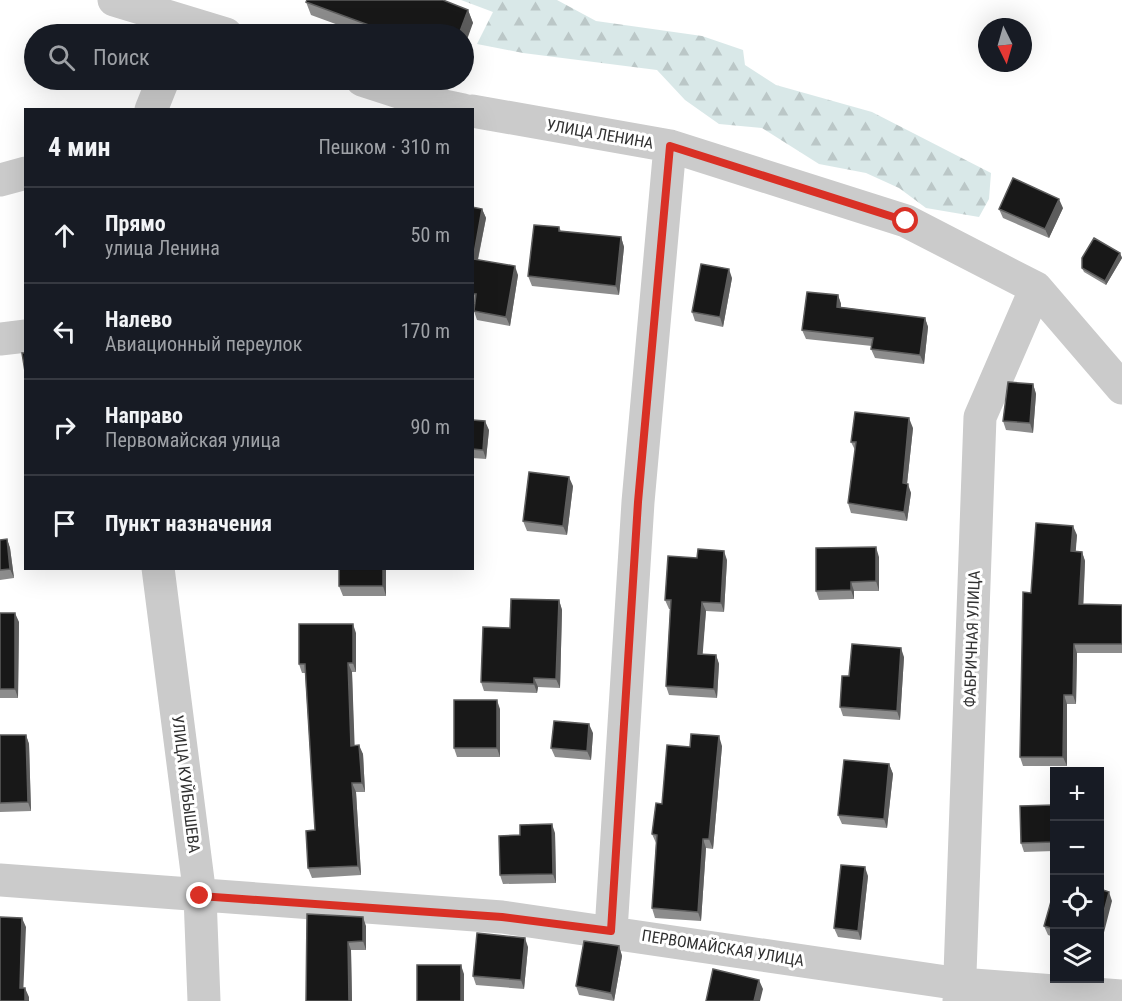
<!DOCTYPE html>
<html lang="ru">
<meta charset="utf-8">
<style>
:root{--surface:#171b24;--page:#20242c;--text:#f1f3f6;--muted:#9ea1a6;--line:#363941}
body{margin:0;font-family:"Roboto Condensed",sans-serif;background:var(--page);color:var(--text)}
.controls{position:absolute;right:18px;bottom:18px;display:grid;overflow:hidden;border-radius:0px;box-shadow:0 6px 24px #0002}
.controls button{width:54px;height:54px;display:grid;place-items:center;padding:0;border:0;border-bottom:2px solid var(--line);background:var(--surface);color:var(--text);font:30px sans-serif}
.compass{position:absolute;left:978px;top:18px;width:54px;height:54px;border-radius:50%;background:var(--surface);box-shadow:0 6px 24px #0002;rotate:175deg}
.stop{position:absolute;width:18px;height:18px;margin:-14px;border:4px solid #d93025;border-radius:50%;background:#fff}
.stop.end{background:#d93025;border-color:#fff;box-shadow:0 2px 6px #0008}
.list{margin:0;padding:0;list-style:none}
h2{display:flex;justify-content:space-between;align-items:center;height:78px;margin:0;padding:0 24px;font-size:26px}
h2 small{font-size:20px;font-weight:400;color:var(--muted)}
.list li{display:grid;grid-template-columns:39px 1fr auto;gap:18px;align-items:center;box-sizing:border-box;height:96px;padding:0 24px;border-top:2px solid var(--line)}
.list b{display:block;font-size:22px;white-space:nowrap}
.list p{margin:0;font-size:20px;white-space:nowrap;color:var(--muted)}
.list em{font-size:20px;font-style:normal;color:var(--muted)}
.icon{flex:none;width:33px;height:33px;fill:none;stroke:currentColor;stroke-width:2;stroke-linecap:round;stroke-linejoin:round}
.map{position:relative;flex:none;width:1122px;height:1001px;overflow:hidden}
.search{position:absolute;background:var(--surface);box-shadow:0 6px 24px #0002;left:24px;top:24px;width:450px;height:66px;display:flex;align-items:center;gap:15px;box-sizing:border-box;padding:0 21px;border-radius:33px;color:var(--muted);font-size:22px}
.panel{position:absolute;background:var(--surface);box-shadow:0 6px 24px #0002;left:24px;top:108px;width:450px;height:462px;border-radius:0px}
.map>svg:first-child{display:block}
</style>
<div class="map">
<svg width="1122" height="1001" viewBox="0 0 1122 1001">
<defs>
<pattern id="forest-firs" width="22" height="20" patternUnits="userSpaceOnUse" patternTransform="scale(1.5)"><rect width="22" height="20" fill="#d9e8e8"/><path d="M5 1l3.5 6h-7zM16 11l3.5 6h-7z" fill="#bbc7c7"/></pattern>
</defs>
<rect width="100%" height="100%" fill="#fff"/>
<path fill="url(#forest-firs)" d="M461,0H557L596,21L702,36L743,50L745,65L776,85L872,112L991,173L989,199L979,217L926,208L899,188L866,173L819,164L762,128L719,124L685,100L657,70L523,53L477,44L493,12Z"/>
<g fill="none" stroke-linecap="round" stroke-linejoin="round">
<path stroke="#cbcbcb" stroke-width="33" d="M114,0L226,34
M362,80L439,105L463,110
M151,110L163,80
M472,111L670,146L906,221L1036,288L1122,388
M0,180L26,173
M0,339L26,336
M158,568L200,896L204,1001
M0,880L502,917L960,984L1122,996
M611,931L638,502L670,146
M959,1001L980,417L1036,288"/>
</g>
<path fill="#8c8c8c" d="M306,2L468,10L473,23L464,34H363L311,15Z
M472,207L482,209L486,218L478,260L518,275L510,326L477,320L474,311L475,303H472Z
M1063,208L1049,238L1003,218L999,209Z
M559,227L561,231L621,237L624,247L619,295L532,286L528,276Z
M1120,253L1122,258L1106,285L1084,272L1082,268Z
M732,278L723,327L695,321L692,312Z
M838,295L841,304V307L925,318L928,327L924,364L875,358L871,349L872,346L806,339L802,330Z
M1033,384L1036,394L1033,433L1006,430L1003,421Z
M472,420L489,430L486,459L472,458Z
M913,428L907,484L911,493L907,521L851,513L848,503L855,450L851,442Z
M573,486L567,535L527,531L523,521Z
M1077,535L1075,552H1082L1085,561L1083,604L1122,605V653H1077L1076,704H1067V766H1023L1020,757L1031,593Z
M7,539L10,548L14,578L0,580V540Z
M879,557V591H854V599L819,600L816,591Z
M727,560L724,612L706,611L702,654L716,655L719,664L717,698L669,695L666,686L670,609H669L665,600Z
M339,568H386V596H343L339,586Z
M559,600L562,610L560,688L538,687L537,693L484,691L481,682L510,628Z
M0,613L19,622L18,698H0Z
M356,633V672H352L354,746L363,754L365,792H356L361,875L312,878L308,868L315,830L305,673H302L299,664Z
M904,657L900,720L843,716L840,707L849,676Z
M500,709V757H457L454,748Z
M593,733L591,760L555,757L551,748Z
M0,735H26L29,744L31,811L0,812Z
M722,746L713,849L706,848L701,921L655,918L652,908L656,843L652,834L662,804L690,747Z
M889,764L893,774L887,828L842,824L838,815Z
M1054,805V851L1024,852L1021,843Z
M555,833L556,883L503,884L500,875L520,835Z
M868,876L861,940L838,937L834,928Z
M1054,891V937L1048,935L1044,926Z
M307,914L366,926V950H351L352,1001Z
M619,946L622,956L614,1001L579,995L576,986Z
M528,947L524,989L476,985L473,976Z"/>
<path fill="#5d5d5d" d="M468,10L473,23L464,48V34H459Z
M1059,199L1063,208L1049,238L1045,229Z
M482,209L486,218L476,268L473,259Z
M621,237L624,247L619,295L616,286Z
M1120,253L1122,258L1106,285L1105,281Z
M515,266L518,275L510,326L506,317Z
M729,269L732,278L723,327L720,317Z
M838,295L841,304L840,316L837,307Z
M925,318L928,327L924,364L920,355Z
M1033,384L1036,394L1033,433L1030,423Z
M909,418L913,428L906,493L903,483Z
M485,421L489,430L486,459L483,450Z
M569,477L573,486L567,535L563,526Z
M908,484L911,493L907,521L904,512Z
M1073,526L1077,535L1075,561L1071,551Z
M7,539L10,548L14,578L10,569Z
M876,547L879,557V591L876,581Z
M724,551L727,560L724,612L721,603Z
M1082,552L1085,561L1083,614L1079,604Z
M383,568H386V596L383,586Z
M851,582L854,591V599L851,590Z
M559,600L562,610L560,688L556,679Z
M702,602L706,611L702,663L698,654Z
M15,613L19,622L18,698L15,689Z
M353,624L356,633V672L353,663Z
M1074,644L1077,653L1076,704L1073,695Z
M901,648L904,657L900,720L897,711Z
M716,655L719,664L717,698L714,689Z
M348,663L352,672L355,755L351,746Z
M534,678L538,687L537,693L534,684Z
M1064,695L1067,704V766L1063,757Z
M497,700L500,709V757L497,748Z
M589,724L593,733L591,760L587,751Z
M26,735L29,744L31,811L28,802Z
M719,736L722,746L713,849L709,839Z
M359,745L363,754L365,792L362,783Z
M889,764L893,774L887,828L884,819Z
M352,783L356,792L361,875L358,866Z
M552,824L555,833L556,883L553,874Z
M703,839L706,848L701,921L698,912Z
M865,867L868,876L861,940L858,931Z
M1109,892L1112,901L1100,948V927Z
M363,917L366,926V950L363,941Z
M22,918L26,927L23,997L20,988Z
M525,938L528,947L524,989L521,980Z
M348,942L351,950L352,1001H349Z
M619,946L622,956L614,1001L611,993Z
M461,965L464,974V1001H461Z
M759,980L763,989L760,1001H754Z
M25,988L29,997V1001H25Z"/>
<path fill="#181818" stroke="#5d5d5d" stroke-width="1.5" d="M307,0H443L468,10L459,34H393L306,2Z
M1013,178L1059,199L1045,229L999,209Z
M472,207L482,209L473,259L515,266L506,317L474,311L476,294H472Z
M534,225L559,227V231L621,237L616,286L528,276Z
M1094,238L1120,253L1105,281L1082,268V258Z
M701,264L729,269L720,317L692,312Z
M807,292L838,295L837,307L925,318L920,355L871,349L873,338L802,330Z
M22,353H26V378Z
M1008,382L1033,384L1030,423L1003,421Z
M855,412L909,418L903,483L908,484L904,512L848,503L856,442H851Z
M472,420L485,421L483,450L472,449Z
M529,472L569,477L563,526L523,521Z
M1036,523L1073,526L1071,551L1082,552L1079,604L1122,605V644H1074L1073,695H1064L1063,757H1020L1023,592L1031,593Z
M7,539L10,569L0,570V540Z
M876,547V581L851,582V590L816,591V548Z
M698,549L724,551L721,603L702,602L698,654L716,655L714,689L666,686L671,600H665L668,556L697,558Z
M339,568H383V586H339Z
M511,599L559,600L556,679L534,678V684L481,682L483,627L510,628Z
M0,613H15V689H0Z
M299,624H353V663H348L351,746L359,745L362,783H352L358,866L308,868L306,831L315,830L305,664H299Z
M852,644L901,648L897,711L840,707L842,676H849Z
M454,700H497V748H454Z
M554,721L589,724L587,751L551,748Z
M691,734L719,736L709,839H703L698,912L652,908L657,835L652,834L656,803L662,804L667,745L690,747Z
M0,735H26L28,802L0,803Z
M844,760L889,764L884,819L838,815Z
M1054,805V842L1021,843L1020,806Z
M552,824L553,874L500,875L499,836L520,835V825Z
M841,865L865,867L858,931L834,928Z
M1100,889L1109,892L1100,927Z
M1054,891V929L1044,926Z
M307,914L363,917V941L348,942L349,1001H306Z
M0,917L22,918L20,988H25V1001H0Z
M477,933L525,938L521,980L473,976Z
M584,941L619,946L611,993L576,986Z
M417,965H461V1001H417Z
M713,969L759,980L754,1001H706Z"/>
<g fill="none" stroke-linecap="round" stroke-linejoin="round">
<path stroke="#d93025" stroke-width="8" d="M200,896L502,917L611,931L638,502L670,146L906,221"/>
</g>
<g text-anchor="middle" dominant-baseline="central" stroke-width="6" stroke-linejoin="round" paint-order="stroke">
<g font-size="16" fill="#313131" stroke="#fff">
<text transform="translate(600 134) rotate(10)">УЛИЦА ЛЕНИНА</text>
<text transform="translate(972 639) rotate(-88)">ФАБРИЧНАЯ УЛИЦА</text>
<text transform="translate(186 784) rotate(83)">УЛИЦА КУЙБЫШЕВА</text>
<text transform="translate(723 948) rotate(9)">ПЕРВОМАЙСКАЯ УЛИЦА</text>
</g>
</g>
</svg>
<div class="controls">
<button>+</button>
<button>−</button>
<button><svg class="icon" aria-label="locate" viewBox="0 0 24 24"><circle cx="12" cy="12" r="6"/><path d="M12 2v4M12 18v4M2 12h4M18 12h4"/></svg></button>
<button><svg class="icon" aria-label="layers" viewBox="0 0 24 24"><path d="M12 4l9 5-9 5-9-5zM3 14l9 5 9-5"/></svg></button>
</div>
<svg class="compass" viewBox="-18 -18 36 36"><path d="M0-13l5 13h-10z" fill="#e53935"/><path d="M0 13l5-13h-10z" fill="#9ea1a6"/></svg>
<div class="stop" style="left:906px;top:221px"></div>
<div class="stop end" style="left:200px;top:896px"></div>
<div class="search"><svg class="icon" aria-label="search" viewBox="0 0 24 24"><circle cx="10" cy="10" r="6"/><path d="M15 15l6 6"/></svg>Поиск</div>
<section class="panel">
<h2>4 мин<small>Пешком · 310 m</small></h2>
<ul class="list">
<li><svg class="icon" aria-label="ahead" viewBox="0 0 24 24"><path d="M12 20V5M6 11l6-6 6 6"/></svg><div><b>Прямо</b><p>улица Ленина</p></div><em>50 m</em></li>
<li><svg class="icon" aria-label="left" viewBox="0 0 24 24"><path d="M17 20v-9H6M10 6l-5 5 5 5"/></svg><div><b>Налево</b><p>Авиационный переулок</p></div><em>170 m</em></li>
<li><svg class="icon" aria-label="right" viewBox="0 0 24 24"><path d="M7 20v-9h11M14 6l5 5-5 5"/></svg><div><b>Направо</b><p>Первомайская улица</p></div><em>90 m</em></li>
<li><svg class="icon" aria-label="arrive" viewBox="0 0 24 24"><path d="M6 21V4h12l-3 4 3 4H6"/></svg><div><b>Пункт назначения</b></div></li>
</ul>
</section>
</div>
